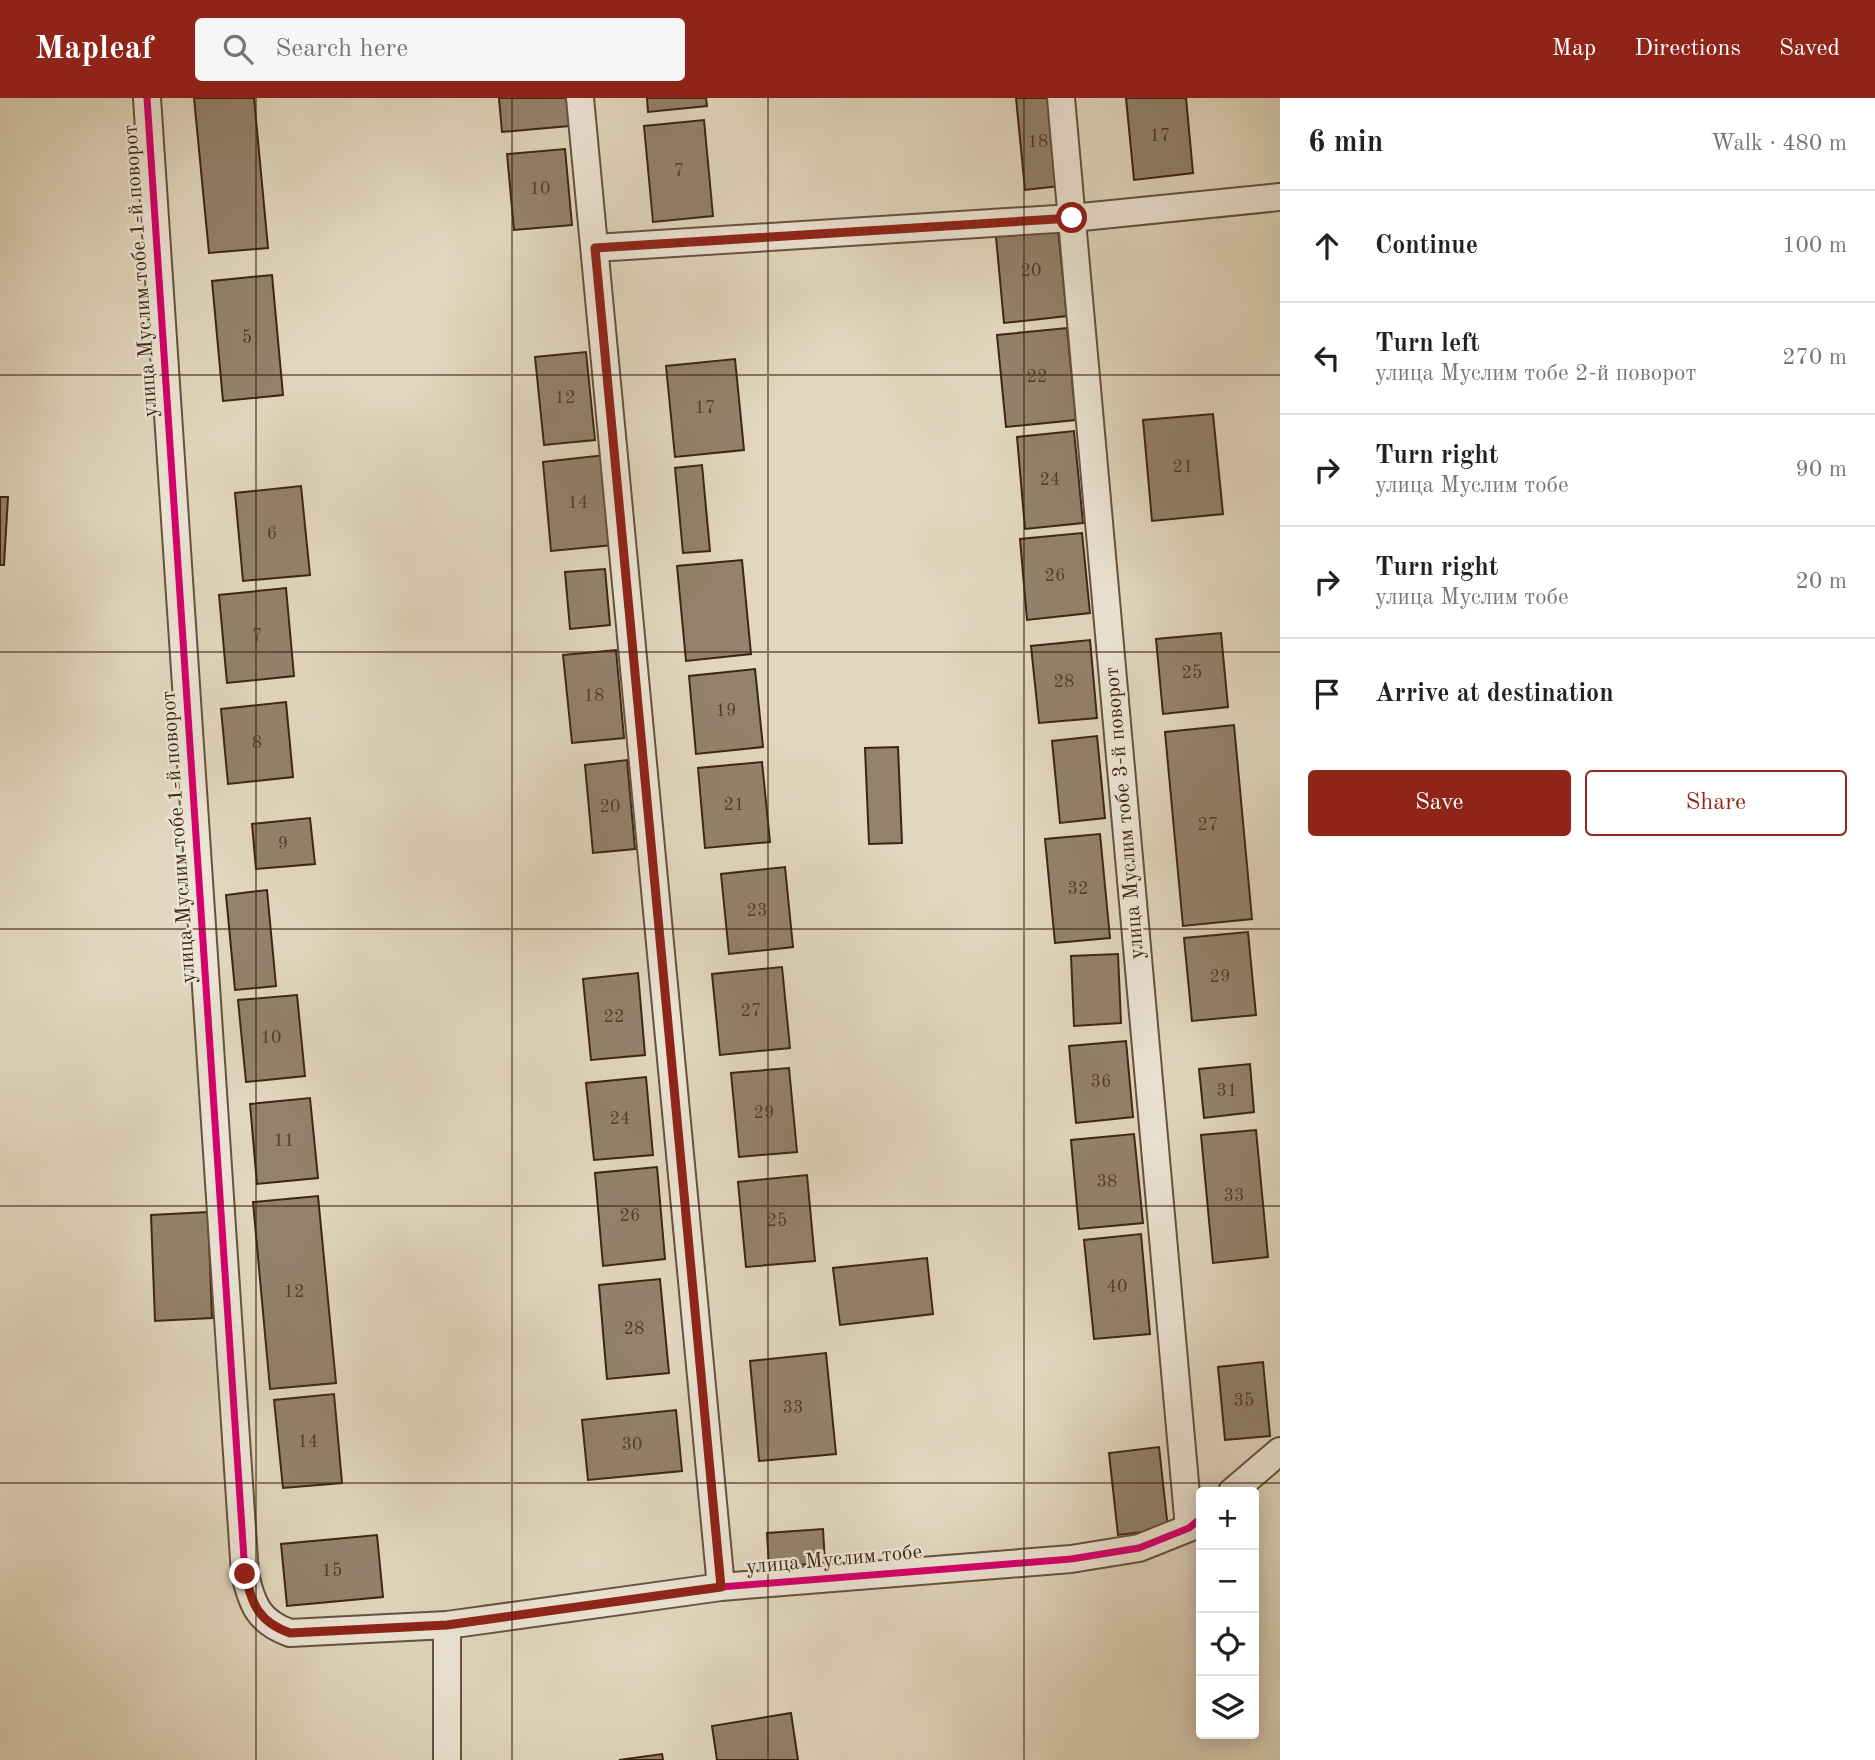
<!DOCTYPE html>
<meta charset="utf-8">
<style>
:root{--surface:#fff;--page:#f6f6f6;--text:#202124;--muted:#757577;--line:#e0e0e0;--accent:#8f2418}
body{margin:0;font-family:"Old Standard TT",serif;background:var(--page);color:var(--text)}
.controls{position:absolute;right:21px;bottom:21px;display:grid;overflow:hidden;border-radius:7px;box-shadow:0 4px 18px #0003}
.controls button{width:63px;height:63px;display:grid;place-items:center;padding:0;border:0;border-bottom:2px solid var(--line);background:var(--surface);color:var(--text);font:35px sans-serif}
.stop{position:absolute;width:21px;height:21px;margin:-16px;border:5px solid #8f2418;border-radius:50%;background:#fff}
.stop.end{background:#8f2418;border-color:#fff;box-shadow:0 2px 7px #0008}
.list{margin:0;padding:0;list-style:none}
h2{display:flex;justify-content:space-between;align-items:center;height:91px;margin:0;padding:0 28px;font-size:30px}
h2 small{font-size:23px;font-weight:400;color:var(--muted)}
.list li{display:grid;grid-template-columns:46px 1fr auto;gap:21px;align-items:center;box-sizing:border-box;height:112px;padding:0 28px;border-top:2px solid var(--line)}
.list b{display:block;font-size:26px;white-space:nowrap}
.list p{margin:0;font-size:23px;white-space:nowrap;color:var(--muted)}
.list em{font-size:23px;font-style:normal;color:var(--muted)}
.actions{display:flex;gap:14px;padding:21px 28px}
.actions a{flex:1;padding:16px 0;border:2px solid var(--accent);border-radius:7px;text-align:center;font-size:24px;color:var(--accent)}
.actions .main{background:var(--accent);color:#fff}
.icon{flex:none;width:38px;height:38px;fill:none;stroke:currentColor;stroke-width:2;stroke-linecap:round;stroke-linejoin:round}
.map{position:relative;flex:none;width:1280px;height:1662px;overflow:hidden}
header{display:flex;align-items:center;gap:42px;box-sizing:border-box;height:98px;padding:0 35px;background:var(--accent);color:#fff}
header strong{font-size:33px}
nav{display:flex;gap:38px;margin-inline-start:auto;font-size:24px}
.search{width:490px;height:63px;background:var(--page);display:flex;align-items:center;gap:18px;box-sizing:border-box;padding:0 24px;border-radius:7px;color:var(--muted);font-size:26px}
main{display:flex}
aside{flex:1;background:var(--surface)}
.map>svg:first-child{display:block}
</style>
<header>
<strong>Mapleaf</strong>
<div class="search"><svg class="icon" aria-label="search" viewBox="0 0 24 24"><circle cx="10" cy="10" r="6"/><path d="M15 15l6 6"/></svg>Search here</div>
<nav><a>Map</a><a>Directions</a><a>Saved</a></nav>
</header>
<main>
<div class="map">
<svg width="1280" height="1662" viewBox="0 0 1280 1662">
<rect width="100%" height="100%" fill="#e1d7be"/>
<filter id="stains"><feTurbulence type="fractalNoise" baseFrequency=".00286" numOctaves="4"/><feColorMatrix values="0 0 0 0 .2 0 0 0 0 .09 0 0 0 0 .02 0 0 0 .5 -.17"/></filter>
<radialGradient id="worn" r=".72"><stop offset=".6" stop-color="#630" stop-opacity="0"/><stop offset="1" stop-color="#630" stop-opacity=".3"/></radialGradient>
<path fill="#93826c" stroke="#3e2513" stroke-width="2" d="M194,0H254L268,150L209,155Z
M499,0H567L569,28L502,34Z
M647,0H706L707,8L648,14Z
M1016,0H1051L1059,88L1025,92Z
M1126,0H1186L1193,75L1134,82Z
M704,22L713,118L653,124L644,28Z
M565,51L572,127L514,132L507,56Z
M1057,122L1067,218L1004,225L995,128Z
M272,177L283,297L223,303L212,183Z
M1067,230L1076,322L1006,329L997,237Z
M586,254L595,342L544,347L535,259Z
M735,261L744,352L675,359L666,268Z
M1213,316L1223,416L1152,423L1143,322Z
M1074,333L1083,425L1025,431L1017,339Z
M605,357L613,447L551,453L543,364Z
M702,367L710,453L683,455L675,370Z
M301,388L310,477L243,483L235,395Z
M0,399H8L4,467H0Z
M1082,435L1090,515L1027,522L1020,441Z
M742,462L751,556L686,563L677,468Z
M605,471L610,527L570,531L565,474Z
M286,490L294,578L227,585L219,497Z
M1221,535L1228,609L1163,616L1156,541Z
M1090,542L1097,620L1039,625L1031,548Z
M616,552L624,640L572,645L563,557Z
M755,571L763,649L696,656L689,578Z
M286,604L293,679L228,686L221,611Z
M1234,627L1252,821L1183,828L1165,634Z
M1097,638L1105,720L1060,725L1052,643Z
M898,649L902,745L869,746L865,650Z
M627,662L635,751L593,755L585,667Z
M762,664L770,744L705,750L698,670Z
M310,720L315,766L256,771L252,726Z
M1100,736L1110,840L1055,845L1045,741Z
M785,769L793,849L729,856L721,776Z
M267,792L276,888L235,892L226,797Z
M1248,834L1256,917L1192,923L1184,840Z
M1118,856L1121,925L1074,928L1071,858Z
M782,869L790,950L720,957L712,876Z
M638,875L645,957L591,962L583,881Z
M297,897L305,978L246,984L238,902Z
M1126,943L1133,1019L1076,1025L1069,948Z
M1250,966L1254,1014L1204,1020L1199,971Z
M789,970L797,1054L739,1059L731,975Z
M646,979L653,1057L594,1062L586,985Z
M310,1000L318,1080L257,1086L250,1006Z
M1256,1032L1268,1159L1213,1165L1201,1037Z
M1134,1036L1143,1125L1079,1131L1071,1042Z
M657,1069L665,1161L603,1168L595,1075Z
M807,1077L815,1163L746,1169L738,1084Z
M318,1098L336,1285L270,1291L253,1104Z
M208,1114L212,1220L155,1223L151,1117Z
M1141,1136L1150,1236L1094,1241L1084,1142Z
M927,1160L933,1216L840,1227L833,1170Z
M660,1181L669,1275L607,1281L599,1187Z
M826,1255L836,1356L759,1363L750,1263Z
M1263,1264L1270,1338L1225,1342L1218,1269Z
M334,1296L342,1385L283,1390L274,1302Z
M676,1312L682,1373L588,1382L582,1322Z
M1159,1349L1168,1431L1118,1437L1109,1355Z
M823,1431L825,1465L769,1469L767,1435Z
M377,1437L383,1499L287,1508L281,1446Z
M791,1615L798,1662H717L712,1628Z
M662,1656L663,1662H619Z"/>
<g fill="none" stroke-linecap="round" stroke-linejoin="round">
<g stroke="#67523e" stroke-width="30">
<path id="minor" d="M147,0L245,1476C252,1507 259,1524 290,1535L447,1527L721,1489L1071,1461L1139,1450L1189,1430L1201,1420
M580,0L721,1489
M1061,0L1189,1430
M595,150L1072,120L1280,99
M1232,1394L1280,1353
M447,1527V1662"/>
</g>
<use href="#minor" stroke="#ece5d5" stroke-width="26"/>
<g stroke="#ece5d5" stroke-width="11">
<path id="cycleway" d="M147,0L245,1476C252,1507 259,1524 290,1535L447,1527L721,1489L1071,1461L1139,1450L1189,1430L1201,1420"/>
</g>
<use href="#cycleway" stroke="#d6006c" stroke-width="7"/>
</g>
<g fill="none" stroke-linecap="round" stroke-linejoin="round">
<path stroke="#8f2418" stroke-width="9" d="M245,1476C252,1507 259,1524 290,1535L447,1527L721,1489L595,150L1072,120"/>
</g>
<path fill="none" stroke="#3e2513" stroke-width="2" stroke-opacity="0.55" d="M256,0V1662M512,0V1662M768,0V1662M1024,0V1662M0,277H1280M0,554H1280M0,831H1280M0,1108H1280M0,1385H1280"/>
<g text-anchor="middle" dominant-baseline="central" stroke-width="5" stroke-linejoin="round" paint-order="stroke">
<g font-size="18" fill="#533c29">
<text x="1160" y="38">17</text>
<text x="1038" y="44">18</text>
<text x="679" y="73">7</text>
<text x="540" y="91">10</text>
<text x="1031" y="173">20</text>
<text x="247" y="240">5</text>
<text x="1037" y="279">22</text>
<text x="565" y="300">12</text>
<text x="705" y="310">17</text>
<text x="1183" y="369">21</text>
<text x="1050" y="382">24</text>
<text x="578" y="405">14</text>
<text x="272" y="436">6</text>
<text x="1055" y="478">26</text>
<text x="257" y="538">7</text>
<text x="1192" y="575">25</text>
<text x="1064" y="584">28</text>
<text x="594" y="598">18</text>
<text x="726" y="613">19</text>
<text x="257" y="645">8</text>
<text x="734" y="707">21</text>
<text x="610" y="709">20</text>
<text x="1208" y="727">27</text>
<text x="283" y="746">9</text>
<text x="1078" y="791">32</text>
<text x="757" y="813">23</text>
<text x="1220" y="879">29</text>
<text x="751" y="913">27</text>
<text x="614" y="919">22</text>
<text x="271" y="940">10</text>
<text x="1101" y="984">36</text>
<text x="1227" y="993">31</text>
<text x="764" y="1015">29</text>
<text x="620" y="1021">24</text>
<text x="284" y="1043">11</text>
<text x="1107" y="1084">38</text>
<text x="1234" y="1098">33</text>
<text x="630" y="1118">26</text>
<text x="777" y="1123">25</text>
<text x="1117" y="1189">40</text>
<text x="294" y="1194">12</text>
<text x="634" y="1231">28</text>
<text x="1244" y="1303">35</text>
<text x="793" y="1310">33</text>
<text x="308" y="1344">14</text>
<text x="632" y="1347">30</text>
<text x="332" y="1473">15</text>
</g>
<g font-size="21" fill="#3e2513" stroke="#ece5d5">
<text transform="translate(141 173) rotate(-94)">улица Муслим тобе 1-й поворот</text>
<text transform="translate(1125 715) rotate(-95)">улица Муслим тобе 3-й поворот</text>
<text transform="translate(179 739) rotate(-94)">улица Муслим тобе 1-й поворот</text>
<text transform="translate(834 1462) rotate(-5)">улица Муслим тобе</text>
</g>
</g>
<rect width="100%" height="100%" filter="url(#stains)"/>
<rect width="100%" height="100%" fill="url(#worn)"/>
</svg>
<div class="controls">
<button>+</button>
<button>−</button>
<button><svg class="icon" aria-label="locate" viewBox="0 0 24 24"><circle cx="12" cy="12" r="6"/><path d="M12 2v4M12 18v4M2 12h4M18 12h4"/></svg></button>
<button><svg class="icon" aria-label="layers" viewBox="0 0 24 24"><path d="M12 4l9 5-9 5-9-5zM3 14l9 5 9-5"/></svg></button>
</div>
<div class="stop" style="left:1072px;top:120px"></div>
<div class="stop end" style="left:245px;top:1476px"></div>
</div>
<aside>
<h2>6 min<small>Walk · 480 m</small></h2>
<ul class="list">
<li><svg class="icon" aria-label="ahead" viewBox="0 0 24 24"><path d="M12 20V5M6 11l6-6 6 6"/></svg><div><b>Continue</b></div><em>100 m</em></li>
<li><svg class="icon" aria-label="left" viewBox="0 0 24 24"><path d="M17 20v-9H6M10 6l-5 5 5 5"/></svg><div><b>Turn left</b><p>улица Муслим тобе 2-й поворот</p></div><em>270 m</em></li>
<li><svg class="icon" aria-label="right" viewBox="0 0 24 24"><path d="M7 20v-9h11M14 6l5 5-5 5"/></svg><div><b>Turn right</b><p>улица Муслим тобе</p></div><em>90 m</em></li>
<li><svg class="icon" aria-label="right" viewBox="0 0 24 24"><path d="M7 20v-9h11M14 6l5 5-5 5"/></svg><div><b>Turn right</b><p>улица Муслим тобе</p></div><em>20 m</em></li>
<li><svg class="icon" aria-label="arrive" viewBox="0 0 24 24"><path d="M6 21V4h12l-3 4 3 4H6"/></svg><div><b>Arrive at destination</b></div></li>
</ul>
<div class="actions"><a class="main">Save</a><a>Share</a></div>
</aside>
</main>
